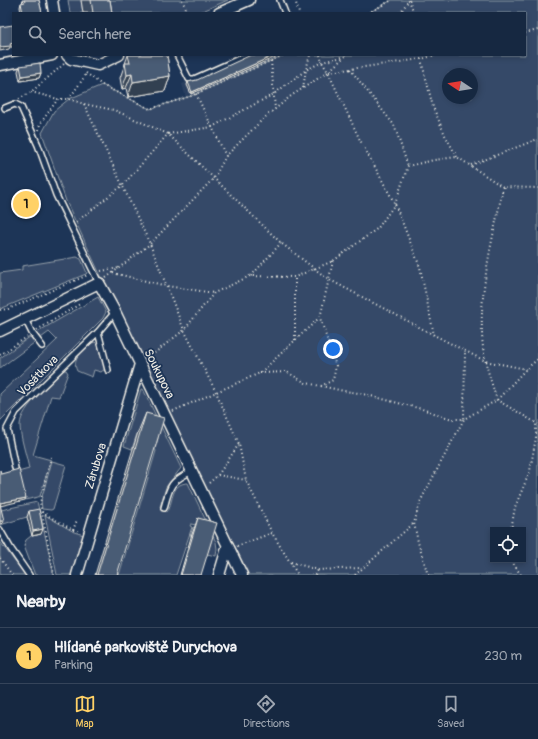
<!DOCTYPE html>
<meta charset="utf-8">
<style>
:root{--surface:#162841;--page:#23344c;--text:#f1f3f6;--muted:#9ea6b1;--line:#35445a;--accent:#ffd166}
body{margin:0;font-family:Pangolin,sans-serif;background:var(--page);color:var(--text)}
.controls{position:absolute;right:12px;bottom:12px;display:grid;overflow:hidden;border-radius:0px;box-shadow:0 2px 6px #0003}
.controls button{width:36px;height:36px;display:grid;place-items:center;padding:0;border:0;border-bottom:1px solid var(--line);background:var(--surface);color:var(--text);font:20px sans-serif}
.compass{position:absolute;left:442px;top:68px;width:36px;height:36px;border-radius:50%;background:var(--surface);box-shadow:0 2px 6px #0003;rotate:282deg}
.you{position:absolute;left:333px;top:349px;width:14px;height:14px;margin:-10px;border:3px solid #fff;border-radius:50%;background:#1a73e8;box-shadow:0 0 0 6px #1a73e833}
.badge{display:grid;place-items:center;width:26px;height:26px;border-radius:50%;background:var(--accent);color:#111;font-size:13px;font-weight:700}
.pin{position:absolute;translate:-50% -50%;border:2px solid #fff;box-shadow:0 1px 4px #0006}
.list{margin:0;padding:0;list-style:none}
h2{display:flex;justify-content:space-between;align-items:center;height:52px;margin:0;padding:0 16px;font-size:17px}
h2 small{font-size:13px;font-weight:400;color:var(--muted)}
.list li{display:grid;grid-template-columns:26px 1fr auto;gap:12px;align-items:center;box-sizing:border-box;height:56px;padding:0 16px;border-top:1px solid var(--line)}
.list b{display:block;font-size:15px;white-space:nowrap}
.list p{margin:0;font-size:13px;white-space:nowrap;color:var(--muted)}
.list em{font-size:13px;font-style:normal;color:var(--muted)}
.icon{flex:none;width:22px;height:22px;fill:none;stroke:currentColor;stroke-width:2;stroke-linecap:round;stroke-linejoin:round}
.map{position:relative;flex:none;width:538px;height:575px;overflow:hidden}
.search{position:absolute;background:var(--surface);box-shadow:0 2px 6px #0003;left:12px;right:12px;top:12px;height:44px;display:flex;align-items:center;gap:10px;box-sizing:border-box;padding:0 14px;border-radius:0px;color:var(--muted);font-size:15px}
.sheet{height:108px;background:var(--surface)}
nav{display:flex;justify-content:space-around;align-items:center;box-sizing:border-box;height:56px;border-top:1px solid var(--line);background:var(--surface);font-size:11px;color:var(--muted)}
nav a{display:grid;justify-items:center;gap:2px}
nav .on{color:var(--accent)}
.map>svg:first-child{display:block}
</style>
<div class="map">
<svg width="538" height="575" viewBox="0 0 538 575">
<rect width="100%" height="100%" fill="#1d3557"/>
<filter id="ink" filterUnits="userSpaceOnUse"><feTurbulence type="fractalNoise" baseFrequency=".025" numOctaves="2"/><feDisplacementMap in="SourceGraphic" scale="8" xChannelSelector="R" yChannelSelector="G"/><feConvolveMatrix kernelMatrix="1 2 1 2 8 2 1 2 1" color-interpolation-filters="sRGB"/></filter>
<g filter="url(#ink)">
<path fill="#2a4060" d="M245,55H284L186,98L182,84Z"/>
<path fill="#354a67" stroke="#949ea8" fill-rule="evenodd" d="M68,0H81L83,13H70Z
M99,0H228L198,13H102Z
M392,0H538V575H249L98,270L66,201L42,133L54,111L69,99L102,85L150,109L191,96L284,55H525V13H368ZM448,74H472V98H448ZM493,530H523V560H493Z
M77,257L81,259L87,273L86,274L0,309V273L22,270V266Z
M98,297L106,312L103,318L0,421V394L57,340L49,332L0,368V358L34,334Z
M95,342L98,345L105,369L101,372L94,370L92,377L77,371C71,359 83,351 92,343Z
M64,370H66L68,373L59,397L51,396L33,455L51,460L40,496L38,497L25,500L18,472L29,469C27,457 20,437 20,425C21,407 51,383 64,370Z
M141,389H143L181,468L166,487L160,507L169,509C173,497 173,483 188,483L216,542L217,549L216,556L207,554L211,542L190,536L193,527L195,528L196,525L191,524L190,526L192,527L176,575H119L156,451L155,449L158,438L156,429L157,437L138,431L132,449L124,446Z
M52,461L66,465L53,509L51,510L42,509L41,500Z
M37,502L40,513L54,575H35L24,546L26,540L31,536L41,534L37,514L0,525L1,510Z
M45,515L74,532L84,535L71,575H57Z
M0,541L1,543L25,575H0Z"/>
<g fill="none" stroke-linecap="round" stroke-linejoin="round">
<g stroke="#f4f1e8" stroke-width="8">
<path id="lane" d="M280,0L285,13
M177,55L189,79H194L248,55
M5,108L15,104L21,107L38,145L56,195L99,283
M25,319L32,333L42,346
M98,332L108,370
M15,468L7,429L16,412L98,332L115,312
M164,508C170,485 170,482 192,471
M0,530L11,549L29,575"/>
</g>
<g stroke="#f4f1e8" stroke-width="13">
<path id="street" d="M52,0L54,13
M219,13L249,0
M67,55L71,59L98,65L119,55
M0,65L52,55
M0,331L99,283L115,312L242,575
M77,575L140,364
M219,575L228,545"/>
</g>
<path stroke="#f4f1e8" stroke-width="2" stroke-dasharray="1 3" stroke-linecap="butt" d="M182,0L188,13
M295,0L299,13
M409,0L414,13
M368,13L392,0
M400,13L409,0
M525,33L538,30
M320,55L322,62L328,72L359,138L395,204L420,267L434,335
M422,55L421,59L433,107L445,135L457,157
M271,61L275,109
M350,69L394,125L408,166
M329,72L421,59L436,55
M86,73L102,85L150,109L191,96L284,55
M303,88L306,70L310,55
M31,92L58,99
M196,94L226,156
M19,99L31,92L64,64
M69,99L87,73
M84,104L150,244L184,330L216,392L239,444L246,480L272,533L298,575
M39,130L40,124L58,99H69L84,104L114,110L168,134L281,243L328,279L434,335L485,361L526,369
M471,165L538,139
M503,187C494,235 480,283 482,332C482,356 490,378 497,400L538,424
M76,222L123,185L168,134L212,127L274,94L306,70L322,62L342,57
M101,271L119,268
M113,273L167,286L214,293
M251,276L281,243
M106,278L150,244L214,178L226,156L263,119L291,96L328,72L344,57L348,55
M0,310L8,309L88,275
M37,330L80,304
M295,340V277
M0,355L27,337
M148,358L184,330L214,293L250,276L295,277L333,261L378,228L395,204L408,166L434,160L457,157L503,187L538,188
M260,373L287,372L306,383L321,386L333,380L336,366L320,318L333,261
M321,386L344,391L359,393L422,409L452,419H464L465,351
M173,411L260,373L319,318
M51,457L40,503L54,575
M218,475L239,444
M209,483L218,475L246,480
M42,512L73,530L80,532
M73,530L77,520
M511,530L515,507L530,471L536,437V423
M237,546L272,533
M0,558L12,575
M513,560L514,565L521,575
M291,562L318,570L361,568
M315,575L318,570
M355,575L414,523
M428,575L418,542L414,523L421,500L464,419L497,400L526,369L538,359"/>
<use href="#lane" stroke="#1d3557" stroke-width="5"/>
<use href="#street" stroke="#1d3557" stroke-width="10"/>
</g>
<path fill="#3e4e64" stroke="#f4f1e8" d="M22,0H39L42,13H21L20,7L21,3H23Z
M81,0H110L112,13H83Z
M128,55H167L170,76L165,91L128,97L126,88L122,89L120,78Z
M20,66L41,73L39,78L20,81L18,71Z
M197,80L191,94L187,85L188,82Z
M146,413L117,575H95L138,432Z
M29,511L41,534L32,536L27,517Z
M198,518L201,575H180L191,537Z"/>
<path fill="#324051" stroke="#f4f1e8" d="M13,43V47H10L9,49L0,51V47Z
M275,55H280L191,94L192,92Z
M41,73L39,78L20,81L22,76Z
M132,74L126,88L122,89L127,75Z
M170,76L165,91L128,97L133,82Z
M26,498L25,500L0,506V503Z
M0,521H4L3,523L0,524Z
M43,529L41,534L32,536L33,531Z"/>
<path fill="#485b74" stroke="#f4f1e8" d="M24,0H39L42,13H23L21,3L25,2Z
M91,0H110L112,13H93Z
M13,25V43L10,44L11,46L0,47V27Z
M128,55H167L170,76L133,82L132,74L127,75L125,63H130Z
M251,55H275L192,92L188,82L197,80Z
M40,63L41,73L22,76L20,66Z
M146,413L164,418L117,575H97Z
M19,469L26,498L0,503V470L1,474Z
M0,504L4,521H0Z
M39,509L43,529L33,531L29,511Z
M198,518L217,523L201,575H181Z"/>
</g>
<g text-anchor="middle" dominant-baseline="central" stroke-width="3.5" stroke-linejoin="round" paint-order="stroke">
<g font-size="12" fill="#f4f1e8" stroke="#1d3557">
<text transform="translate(159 374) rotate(64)">Soukupova</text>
<text transform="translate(38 376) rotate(-45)">Vosátkova</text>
<text transform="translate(96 466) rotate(-73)">Zárubova</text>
</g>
</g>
</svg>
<div class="controls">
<button><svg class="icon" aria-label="locate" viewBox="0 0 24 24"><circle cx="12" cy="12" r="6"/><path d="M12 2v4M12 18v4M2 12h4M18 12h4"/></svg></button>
</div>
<svg class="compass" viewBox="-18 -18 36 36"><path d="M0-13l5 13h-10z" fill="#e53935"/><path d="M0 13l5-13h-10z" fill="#9ea6b1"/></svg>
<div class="you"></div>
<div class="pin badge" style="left:26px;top:204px">1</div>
<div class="search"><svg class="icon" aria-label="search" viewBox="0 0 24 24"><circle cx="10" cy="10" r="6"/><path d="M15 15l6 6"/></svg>Search here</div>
</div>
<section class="sheet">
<h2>Nearby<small></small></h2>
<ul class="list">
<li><span class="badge">1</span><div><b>Hlídané parkoviště Durychova</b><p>Parking</p></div><em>230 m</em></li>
</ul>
</section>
<nav>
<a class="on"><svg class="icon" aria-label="map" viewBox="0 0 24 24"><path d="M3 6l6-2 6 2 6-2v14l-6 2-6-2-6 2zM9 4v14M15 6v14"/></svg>Map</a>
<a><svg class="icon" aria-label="directions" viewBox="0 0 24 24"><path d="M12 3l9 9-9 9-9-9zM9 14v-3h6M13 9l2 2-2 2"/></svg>Directions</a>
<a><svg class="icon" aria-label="saved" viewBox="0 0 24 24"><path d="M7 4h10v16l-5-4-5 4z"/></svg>Saved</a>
</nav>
